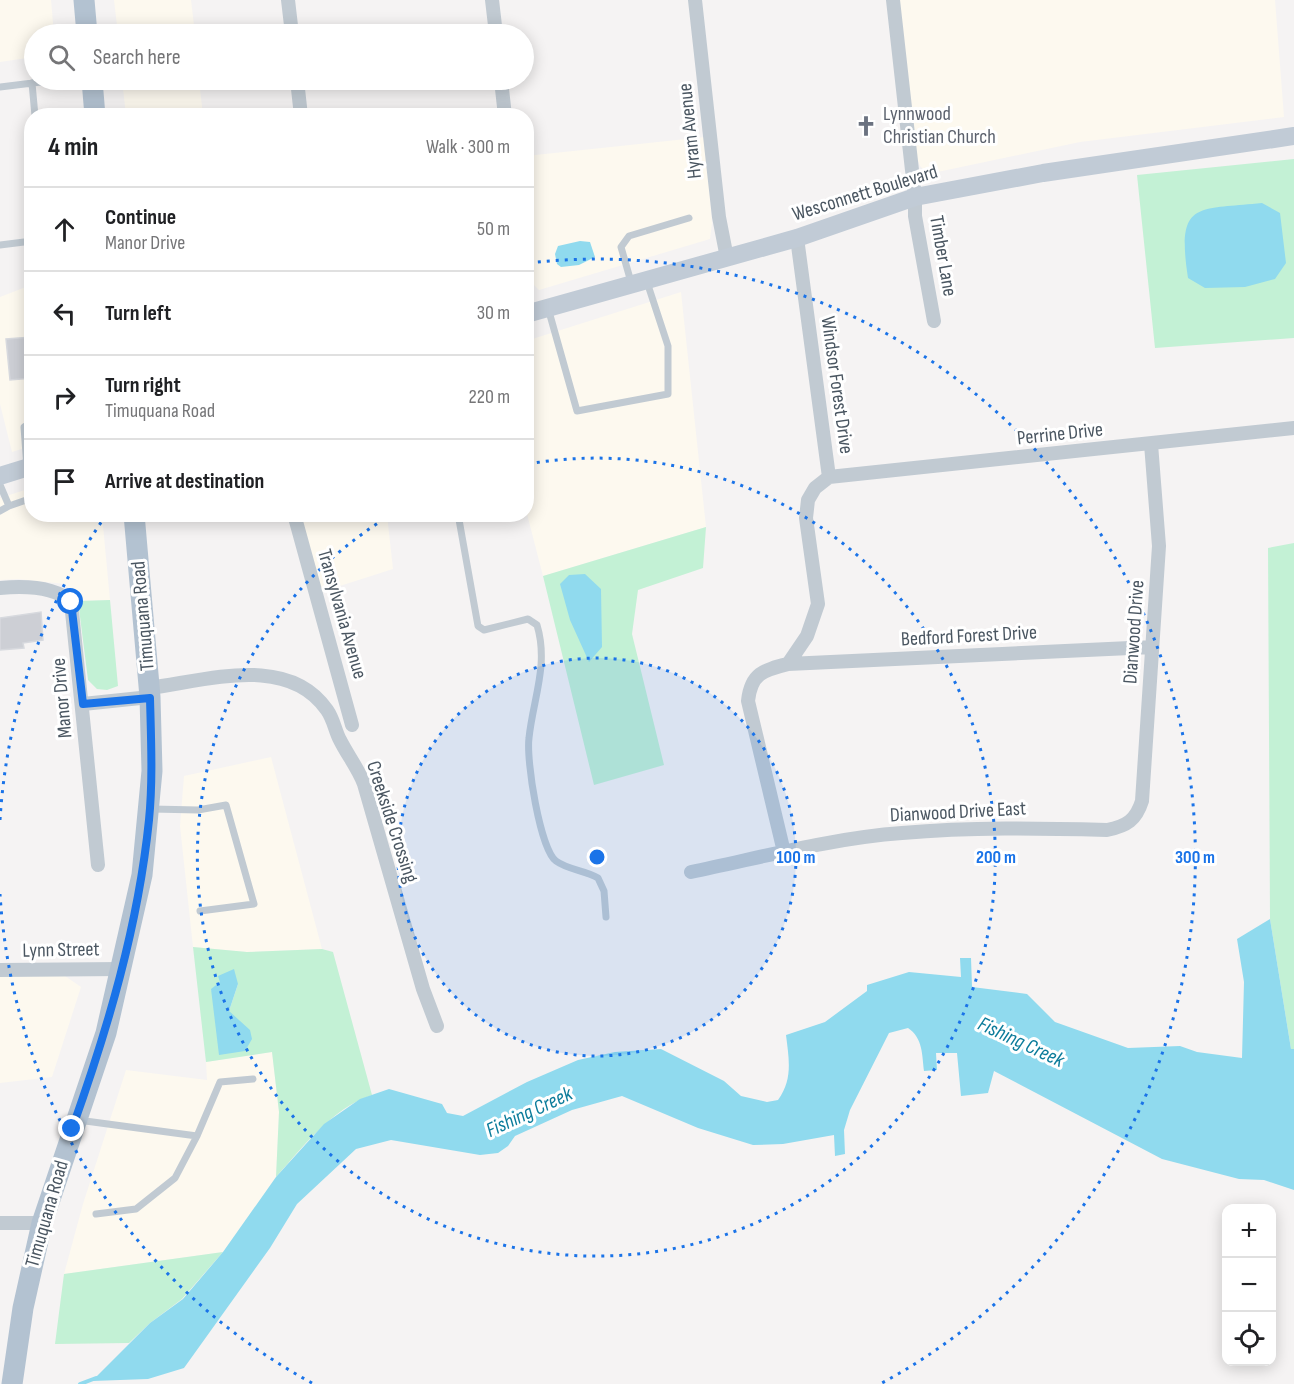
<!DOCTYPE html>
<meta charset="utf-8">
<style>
:root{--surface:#fff;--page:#f2f2f2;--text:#202124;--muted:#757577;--line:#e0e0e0}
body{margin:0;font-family:"Sofia Sans Condensed",sans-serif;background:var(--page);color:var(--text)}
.controls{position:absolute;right:18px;bottom:18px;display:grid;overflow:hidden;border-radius:12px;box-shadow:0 3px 15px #0003}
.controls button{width:54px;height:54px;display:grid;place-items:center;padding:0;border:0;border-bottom:2px solid var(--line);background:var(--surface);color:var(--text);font:30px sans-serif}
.stop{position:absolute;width:18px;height:18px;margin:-14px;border:4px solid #1a73e8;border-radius:50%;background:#fff}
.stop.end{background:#1a73e8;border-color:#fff;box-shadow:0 2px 6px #0008}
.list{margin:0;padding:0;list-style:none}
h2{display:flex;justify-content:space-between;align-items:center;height:78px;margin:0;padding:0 24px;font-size:26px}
h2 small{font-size:20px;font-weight:400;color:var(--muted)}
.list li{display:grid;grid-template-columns:39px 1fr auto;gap:18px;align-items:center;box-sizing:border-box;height:84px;padding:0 24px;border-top:2px solid var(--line)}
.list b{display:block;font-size:22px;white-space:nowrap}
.list p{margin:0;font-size:20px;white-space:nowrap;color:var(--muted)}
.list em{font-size:20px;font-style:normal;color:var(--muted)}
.icon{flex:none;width:33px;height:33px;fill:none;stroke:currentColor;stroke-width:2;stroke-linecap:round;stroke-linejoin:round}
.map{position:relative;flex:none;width:1294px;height:1384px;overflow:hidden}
.search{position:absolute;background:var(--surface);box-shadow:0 3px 15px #0003;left:24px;top:24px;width:510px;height:66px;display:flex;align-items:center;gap:15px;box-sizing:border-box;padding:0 21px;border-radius:33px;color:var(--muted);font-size:22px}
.panel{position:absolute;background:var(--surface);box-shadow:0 3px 15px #0003;left:24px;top:108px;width:510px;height:414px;border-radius:24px}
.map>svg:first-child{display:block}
</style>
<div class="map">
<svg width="1294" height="1384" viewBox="0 0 1294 1384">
<rect width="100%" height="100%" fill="#f5f3f3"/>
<path fill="#fdf9ef" d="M0,0H51L54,34H34V57L0,62Z
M114,0H191L195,34H118Z
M899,0H1275L1284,117L1080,142L928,174L920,166L915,153Z
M122,80H199L203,115H126Z
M705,137L712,223L710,239L539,290L532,283L527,252L526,156Z
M31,285V446L12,452L0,404V297Z
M681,292L706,527L543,576L527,514L526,341Z
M31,488L32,514L102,515L110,600L78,601L65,584L18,579L0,580V498Z
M299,515H387L393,569L321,592Z
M271,757L322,949L247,952L193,947L180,826L184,776Z
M0,975L65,976L81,987L52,1077L0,1083Z
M272,1052L279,1112L276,1177L223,1252L64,1274L83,1204L126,1070L207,1080L206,1062Z"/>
<path fill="#c3f1d5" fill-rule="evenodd" d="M1294,159V338L1155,348L1137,175Z
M706,527L703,568L638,590L632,634L664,765L594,785L543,576Z
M1294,543V1049H1291L1270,919L1268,548Z
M110,600L118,686L107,690L97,689L88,680L78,601Z
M193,947L247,952L322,949L333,952L372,1095C331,1109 304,1146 276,1177L279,1112L272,1052L206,1062ZM220,982L238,984L229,1011L211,990Z
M223,1252L182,1299L150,1323L129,1343L55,1344L64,1274Z"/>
<path fill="#90daee" d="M1262,203L1280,213L1286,263L1275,279L1245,287L1205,288L1188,278C1176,200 1197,210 1262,203Z
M580,241L590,242L595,257L579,265L561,267L557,264L555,254L558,246Z
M585,574L601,589L602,647L589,662L570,620L560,584L569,575Z
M1270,919L1291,1049H1294V1190L1264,1180L1239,1179L1162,1159L994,1071L988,1093L961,1096L957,1053H936L937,1070L924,1071C922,1055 923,1038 908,1028L889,1033L850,1110L844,1130L845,1154L835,1156L834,1135L783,1144L753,1145L698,1128L622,1096L572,1110L515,1136L508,1146L498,1153L480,1155L391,1140L356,1149L297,1204L270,1248L184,1368L148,1379L92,1381L150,1323L183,1299L223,1252L276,1177L324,1124L360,1099L389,1089L442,1104L447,1113L463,1116L527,1082L578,1060L615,1052L661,1049L724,1081L741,1096L767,1102L778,1100C793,1079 789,1060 786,1035L825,1022L867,991V985L909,972L961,977L960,958H971L972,987L1027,994L1055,1022L1128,1048L1180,1046L1197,1052L1242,1058L1244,982L1237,939Z
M234,969L238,984L229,1011L250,1030L252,1039L245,1051L219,1055L211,989L220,982L218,976Z"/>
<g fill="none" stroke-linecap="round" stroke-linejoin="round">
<path stroke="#90daee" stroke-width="4" d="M80,1384L96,1378"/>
</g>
<path fill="#cdcfd5" stroke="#d7d9de" stroke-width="1.5" d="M32,337V378L10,380L6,339Z
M41,612L43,640L23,643L24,648L0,650V618Z"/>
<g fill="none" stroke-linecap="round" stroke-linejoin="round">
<path stroke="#c1cad2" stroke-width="7" d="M32,83L35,116
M0,87L57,80
M0,245L32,241
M631,282L621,247L629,236L689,218
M548,308L577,411L668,394V346L647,282
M32,422L24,427L27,468L32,480
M0,485L9,506L0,511
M9,506L32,498
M458,514L478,626L484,630L528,619L537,625C549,665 533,699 529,738C526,760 540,849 556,861C568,870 585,870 598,878L604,891L606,917
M152,809L198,810L226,805L254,904L200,911
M78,1120L197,1136L220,1082L253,1079
M96,1214L136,1209L175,1178L197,1136"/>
<path stroke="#c1cad2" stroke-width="14" d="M288,0L292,34
M492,0L496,34
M695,0L719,217L727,258
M893,0L915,197V216L934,321
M297,80L301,116
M501,80L505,116
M797,238L829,477
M829,477L1294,428
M294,514L352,725
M0,588C22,586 54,586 71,602L98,865
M788,664L1152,647
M149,688C205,681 288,653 327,710C334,720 335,731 340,740C348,756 358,768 364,784L423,989L437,1026
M83,704L150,697
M784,852L748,701C751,673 764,670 788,664L807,636L818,604L806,518L808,500L815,488L829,477
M691,872C759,858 832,838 902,833C971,827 1039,828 1107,830C1127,826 1136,820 1142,801L1159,546L1151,444
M0,970L122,969
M0,1223H42"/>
<path stroke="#c1cbd6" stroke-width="18" d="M526,314L797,238L915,197L1043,173L1294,136
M0,476L32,466"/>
<path stroke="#b3c2d1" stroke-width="21" d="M84,0L87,34
M92,80L95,116
M12,1384L23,1308L42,1223L106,1033L142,875L152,771L150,697L134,514"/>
</g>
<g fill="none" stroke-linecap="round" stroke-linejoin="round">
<path stroke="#1a73e8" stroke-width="8" d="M71,602L83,704L150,698C151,738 153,780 149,820C138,927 108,1028 72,1129"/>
</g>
<circle cx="597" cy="857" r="199" fill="#1a73e8" fill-opacity=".12"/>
<g fill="none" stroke="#1a73e8" stroke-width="3" stroke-dasharray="3 6">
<circle cx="597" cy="857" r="199"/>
<path d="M528 464A399 399 0 1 1 391 515"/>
<path d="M312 1383A598 598 0 0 1 0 894M0 820A598 598 0 0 1 104 518M529 263A598 598 0 0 1 882 1383"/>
</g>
<defs>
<g id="church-bare" transform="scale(1.62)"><path d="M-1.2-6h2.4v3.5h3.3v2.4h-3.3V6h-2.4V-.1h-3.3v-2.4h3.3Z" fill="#6b7280" stroke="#fff" stroke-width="2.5" paint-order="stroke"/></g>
</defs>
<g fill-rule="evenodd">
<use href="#church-bare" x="866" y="126"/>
</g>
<g text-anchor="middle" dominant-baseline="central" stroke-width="6" stroke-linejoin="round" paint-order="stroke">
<g font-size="20" fill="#5b616d" stroke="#fff" text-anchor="start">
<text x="883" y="114">Lynnwood<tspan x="883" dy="23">Christian Church</tspan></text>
</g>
<g font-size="20" fill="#4a5661" stroke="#fff">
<text transform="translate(690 131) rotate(-96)">Hyram Avenue</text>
<text transform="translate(865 193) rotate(-17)">Wesconnett Boulevard</text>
<text transform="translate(943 256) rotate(80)">Timber Lane</text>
<text transform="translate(837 385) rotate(82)">Windsor Forest Drive</text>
<text transform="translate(1060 434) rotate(-6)">Perrine Drive</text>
<text transform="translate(342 614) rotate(74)">Transylvania Avenue</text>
<text transform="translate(143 616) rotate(-95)">Timuquana Road</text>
<text transform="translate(1134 632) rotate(-86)">Dianwood Drive</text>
<text transform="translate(969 636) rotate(-3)">Bedford Forest Drive</text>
<text transform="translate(62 698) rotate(-95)">Manor Drive</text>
<text transform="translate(958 812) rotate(-3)">Dianwood Drive East</text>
<text transform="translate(392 822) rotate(72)">Creekside Crossing</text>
<text transform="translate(61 950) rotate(-1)">Lynn Street</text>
<text transform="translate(47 1214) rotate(-74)">Timuquana Road</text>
</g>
<g font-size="21" font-style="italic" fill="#0c7c9b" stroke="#fff">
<text transform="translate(1021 1042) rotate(25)">Fishing Creek</text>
<text transform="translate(529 1112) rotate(-25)">Fishing Creek</text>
</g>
</g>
<circle cx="597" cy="857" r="9" fill="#1a73e8" stroke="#fff" stroke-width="3"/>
<g font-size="18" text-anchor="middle" font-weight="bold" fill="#1a73e8" stroke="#fff" stroke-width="6" stroke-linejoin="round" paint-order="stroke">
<text x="796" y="863">100 m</text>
<text x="996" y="863">200 m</text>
<text x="1195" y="863">300 m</text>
</g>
</svg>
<div class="controls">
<button>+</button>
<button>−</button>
<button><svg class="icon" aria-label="locate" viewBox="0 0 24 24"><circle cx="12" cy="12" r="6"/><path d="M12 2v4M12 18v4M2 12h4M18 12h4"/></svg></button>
</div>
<div class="stop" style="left:71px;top:602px"></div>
<div class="stop end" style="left:72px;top:1129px"></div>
<div class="search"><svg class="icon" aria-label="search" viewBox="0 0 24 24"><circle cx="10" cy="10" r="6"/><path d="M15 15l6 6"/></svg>Search here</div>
<section class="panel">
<h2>4 min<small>Walk · 300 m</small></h2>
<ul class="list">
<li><svg class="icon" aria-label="ahead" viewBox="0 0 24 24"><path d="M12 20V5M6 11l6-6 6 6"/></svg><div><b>Continue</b><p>Manor Drive</p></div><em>50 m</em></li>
<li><svg class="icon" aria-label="left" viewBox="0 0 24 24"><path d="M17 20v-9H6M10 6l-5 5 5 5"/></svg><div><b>Turn left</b></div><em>30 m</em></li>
<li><svg class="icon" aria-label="right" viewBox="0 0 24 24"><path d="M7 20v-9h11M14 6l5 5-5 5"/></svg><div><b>Turn right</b><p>Timuquana Road</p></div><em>220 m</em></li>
<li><svg class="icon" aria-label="arrive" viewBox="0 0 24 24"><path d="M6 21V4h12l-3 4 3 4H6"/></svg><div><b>Arrive at destination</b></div></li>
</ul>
</section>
</div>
